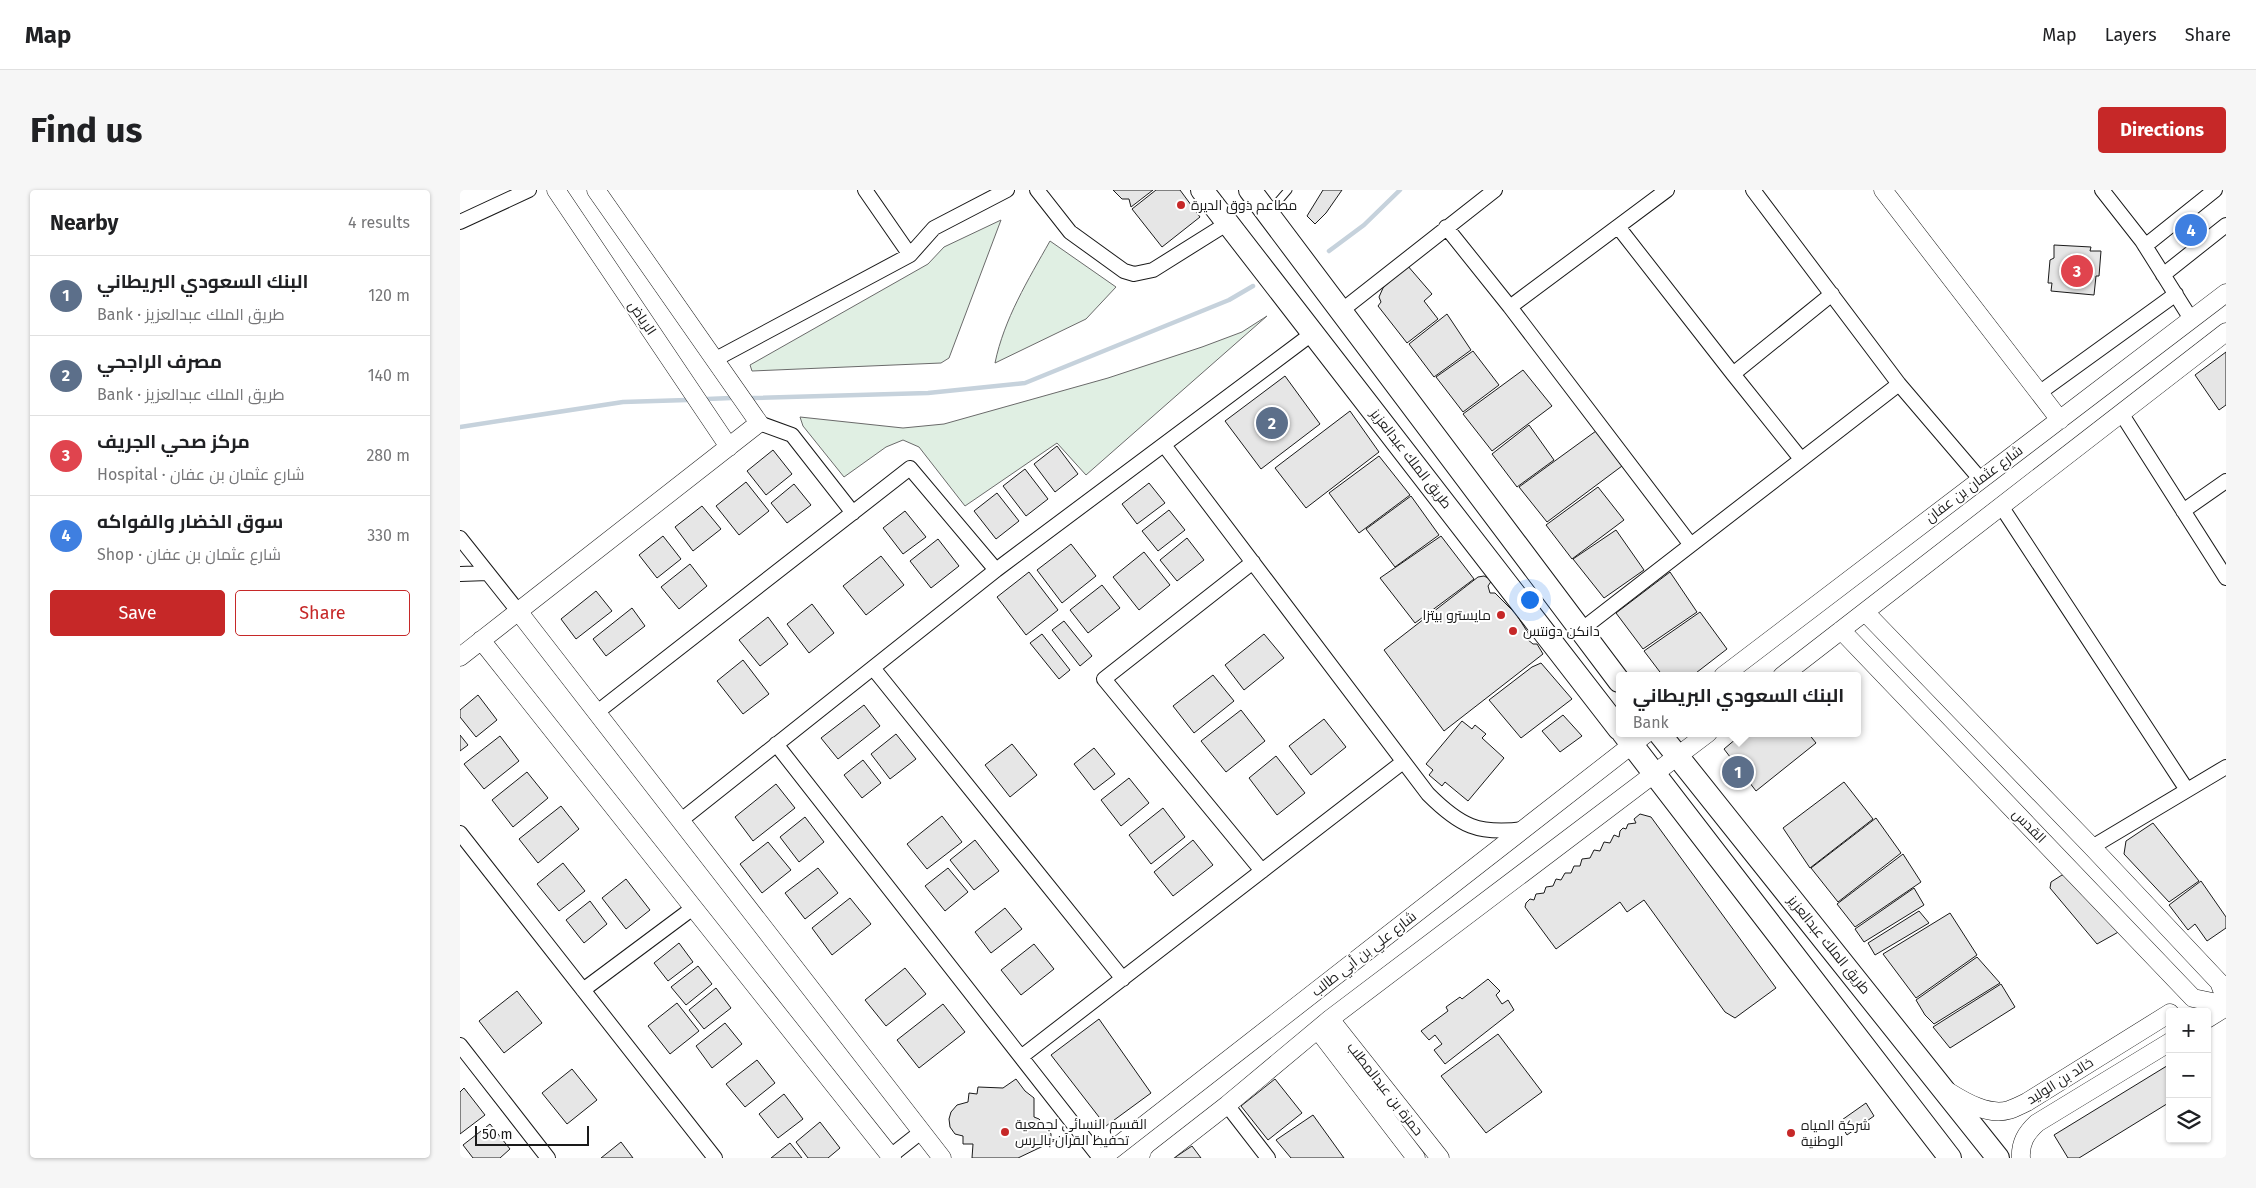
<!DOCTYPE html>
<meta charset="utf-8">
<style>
:root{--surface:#fff;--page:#f6f6f6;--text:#202124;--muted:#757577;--line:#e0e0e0;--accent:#c62828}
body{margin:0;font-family:"Fira Sans",Cairo,sans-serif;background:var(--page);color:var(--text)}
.controls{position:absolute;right:15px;bottom:15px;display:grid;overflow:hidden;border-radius:5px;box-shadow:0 1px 4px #0004}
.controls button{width:45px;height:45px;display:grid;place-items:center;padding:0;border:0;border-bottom:1px solid var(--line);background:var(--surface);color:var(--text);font:25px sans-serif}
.scale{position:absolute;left:15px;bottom:12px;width:114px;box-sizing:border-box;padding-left:5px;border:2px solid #1a1a1a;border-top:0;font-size:14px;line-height:18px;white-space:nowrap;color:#1a1a1a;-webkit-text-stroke:4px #fff;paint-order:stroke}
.you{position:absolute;left:1069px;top:409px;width:18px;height:18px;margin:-12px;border:4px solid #fff;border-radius:50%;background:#1a73e8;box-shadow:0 0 0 8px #1a73e833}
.badge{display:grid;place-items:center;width:32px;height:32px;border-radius:50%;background:var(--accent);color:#fff;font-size:16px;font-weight:700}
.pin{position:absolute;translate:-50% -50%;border:2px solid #fff;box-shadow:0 1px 5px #0006}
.popup{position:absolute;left:1156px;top:482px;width:245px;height:65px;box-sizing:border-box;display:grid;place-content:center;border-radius:5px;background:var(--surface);filter:drop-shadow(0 1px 4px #0005);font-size:16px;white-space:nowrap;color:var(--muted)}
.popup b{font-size:19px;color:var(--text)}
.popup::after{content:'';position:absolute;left:50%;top:100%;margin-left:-10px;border:10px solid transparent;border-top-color:var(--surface)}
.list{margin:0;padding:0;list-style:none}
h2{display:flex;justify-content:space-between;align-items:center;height:65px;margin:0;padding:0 20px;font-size:21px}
h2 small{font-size:16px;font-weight:400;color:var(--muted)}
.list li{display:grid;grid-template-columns:32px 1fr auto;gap:15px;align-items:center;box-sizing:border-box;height:80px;padding:0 20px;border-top:1px solid var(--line)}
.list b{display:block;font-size:19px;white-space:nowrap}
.list p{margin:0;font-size:16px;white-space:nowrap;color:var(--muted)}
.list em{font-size:16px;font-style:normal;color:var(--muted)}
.actions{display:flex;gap:10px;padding:15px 20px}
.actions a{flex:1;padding:11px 0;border:1px solid var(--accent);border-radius:5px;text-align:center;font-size:18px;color:var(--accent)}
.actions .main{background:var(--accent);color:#fff}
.icon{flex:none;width:28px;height:28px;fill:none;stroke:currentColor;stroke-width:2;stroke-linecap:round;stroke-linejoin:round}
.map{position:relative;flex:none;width:1766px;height:968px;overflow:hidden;border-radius:5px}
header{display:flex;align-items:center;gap:30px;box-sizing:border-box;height:70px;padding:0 25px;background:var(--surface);border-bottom:1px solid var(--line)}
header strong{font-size:24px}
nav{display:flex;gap:28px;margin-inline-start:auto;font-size:18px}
.intro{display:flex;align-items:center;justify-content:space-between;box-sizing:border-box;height:120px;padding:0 30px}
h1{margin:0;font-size:35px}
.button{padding:12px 22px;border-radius:5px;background:var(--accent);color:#fff;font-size:18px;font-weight:700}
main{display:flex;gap:30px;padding:0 30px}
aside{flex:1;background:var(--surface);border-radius:5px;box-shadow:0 1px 4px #0004}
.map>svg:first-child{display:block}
</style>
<header>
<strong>Map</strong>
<nav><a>Map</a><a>Layers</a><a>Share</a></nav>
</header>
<div class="intro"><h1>Find us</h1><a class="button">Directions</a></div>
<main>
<aside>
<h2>Nearby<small>4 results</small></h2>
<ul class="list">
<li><span class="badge" style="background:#5c6f8a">1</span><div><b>البنك السعودي البريطاني</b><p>Bank · طريق الملك عبدالعزيز</p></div><em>120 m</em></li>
<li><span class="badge" style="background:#5c6f8a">2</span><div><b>مصرف الراجحي</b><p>Bank · طريق الملك عبدالعزيز</p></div><em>140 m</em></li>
<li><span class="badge" style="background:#e0444e">3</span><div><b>مركز صحي الجريف</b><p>Hospital · شارع عثمان بن عفان</p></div><em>280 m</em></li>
<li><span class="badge" style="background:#3f7fe0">4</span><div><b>سوق الخضار والفواكه</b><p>Shop · شارع عثمان بن عفان</p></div><em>330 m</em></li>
</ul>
<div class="actions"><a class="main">Save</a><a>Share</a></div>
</aside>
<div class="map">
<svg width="1766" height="968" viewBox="0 0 1766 968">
<rect width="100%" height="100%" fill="#fff"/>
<path fill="#e0efe3" stroke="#6a6a6a" d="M541,30L489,168L481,173L292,181L290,175L468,74L484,57Z
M590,51L656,97L626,129L535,173C544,129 568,90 590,51Z
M807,126L626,285L597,253L505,316L459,257L443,250L426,257L384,287L343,236L340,227L443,238L484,234L648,188L742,157L782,142Z"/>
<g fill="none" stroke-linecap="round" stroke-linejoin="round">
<path stroke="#c6d2dc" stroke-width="4.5" d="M869,61L904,35L940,0
M291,208L468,203L565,193L769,110L793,96
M247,209L271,208
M0,237L163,212L227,210"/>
</g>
<path fill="#e6e6e6" stroke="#1a1a1a" d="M653,0H693L671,17L669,9H662Z
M696,0H720L740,27L702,57L672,19Z
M863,0H882L866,23L855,34L847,26Z
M1594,55L1631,57L1630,61H1641L1639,86H1636L1634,105L1591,101L1592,93H1588L1590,70L1594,68Z
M947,75L972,104L964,111L978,129L947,153L918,116L921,112L919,107L923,98Z
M987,124L1011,160L974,187L949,154Z
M1013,161L1039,195L1003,222L976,187Z
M1766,162V215L1759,220L1735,185Z
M1063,180L1092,216L1032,261L1003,224Z
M825,186L860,234L801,279L765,231Z
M890,221L919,262L846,318L815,278Z
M1069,235L1094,270L1057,297L1032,264Z
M1136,241L1162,276L1087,332L1059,297Z
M597,256L618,284L595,302L574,274Z
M313,260L332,284L306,305L287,281Z
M919,266L950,305L899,343L869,303Z
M565,279L588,309L566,326L543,296Z
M286,292L309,321L279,345L256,316Z
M689,293L705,313L677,334L662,314Z
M334,294L351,315L327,333L311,313Z
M1138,297L1164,330L1112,369L1086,335Z
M537,303L559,331L536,349L514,321Z
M951,306L979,345L935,377L906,339Z
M242,316L261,339L233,361L215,337Z
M709,320L725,340L698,361L682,341Z
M445,321L466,347L443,364L423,338Z
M1156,340L1184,380L1144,408L1113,369Z
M203,346L221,369L197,388L179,365Z
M981,346L1014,389L955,433L920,388Z
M727,348L744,370L717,391L700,370Z
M478,349L499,376L471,398L450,371Z
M611,354L636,386L602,413L577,380Z
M684,362L710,395L679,420L653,387Z
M421,366L444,395L406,425L383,396Z
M230,374L247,396L219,419L201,397Z
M569,382L598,420L566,445L537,407Z
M1210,382L1237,422L1183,459L1156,423Z
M1024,386L1032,390L1028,396L1030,403H1035L1056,424L1070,446L1067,449L1073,454H1077L1083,464L984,541L924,460L1018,387Z
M642,395L660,418L628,443L610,420Z
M136,401L152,421L116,449L101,429Z
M352,414L374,443L349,463L327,434Z
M172,418L185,436L146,466L133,449Z
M1240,422L1267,459L1232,486H1203L1184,461Z
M308,427L328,454L300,476L279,450Z
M604,431L632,466L620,476L592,440Z
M582,444L610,480L599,489L570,453Z
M804,444L824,468L784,500L765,475Z
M283,470L309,504L283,524L257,491Z
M1081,473L1112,509L1061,548L1029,510L1072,477Z
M753,485L774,511L734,543L713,516Z
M18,505L37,530L16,547L0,527V520Z
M404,515L420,536L378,569L361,548Z
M781,520L805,551L766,582L741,551Z
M1103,525L1122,546L1100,562L1082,541Z
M864,529L886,557L851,585L829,556Z
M1002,531L1012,539L1015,535L1026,544L1022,548L1044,568L1008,611L985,592L982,596L969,585L973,580L966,574Z
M1283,543H1348L1356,553L1296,601L1264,559Z
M436,544L456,569L430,589L411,564Z
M0,545L8,555L0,561Z
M40,546L59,571L24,599L4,574Z
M552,554L577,585L550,607L525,575Z
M634,558L655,584L634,600L614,574Z
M816,566L845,603L817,625L789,588Z
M403,570L421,593L402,608L384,585Z
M67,582L88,608L53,637L32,610Z
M669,588L689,613L661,636L641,610Z
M1384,592L1413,629L1350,678L1323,638Z
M316,594L335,618L293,651L275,627Z
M101,616L119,639L78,673L59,649Z
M703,618L725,647L691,674L669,645Z
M1180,624L1191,627L1316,798L1275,828L1265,822L1184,710L1167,722L1160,712L1096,759L1065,717L1066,713L1070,709L1074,710L1076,704L1084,703L1086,697L1093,696L1096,689L1101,690L1105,683H1111L1114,676H1120L1122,669L1130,668L1134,660L1140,661L1144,652L1150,653L1154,645L1159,647L1160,641L1163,638L1166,639L1168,634L1176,633L1174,629Z
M482,626L502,652L467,679L447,654Z
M345,627L364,652L339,672L320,647Z
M1416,628L1441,663L1378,712L1351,678Z
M1693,633L1739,691L1709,712L1664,664L1666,651Z
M515,650L539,681L514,700L490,670Z
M733,650L753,675L713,706L694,682Z
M308,652L331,680L302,703L280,674Z
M1443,664L1461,692L1395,737L1377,714Z
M103,673L125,701L99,721L77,694Z
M358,678L378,703L345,729L325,703Z
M488,678L508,702L485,721L465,696Z
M1602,685L1612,686L1662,740L1637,754L1590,698L1591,692Z
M166,689L190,720L166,739L142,708Z
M1741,691L1766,727V738L1747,751L1735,734L1728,740L1709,715Z
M1454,698L1464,715L1404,752L1395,739Z
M390,708L411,734L372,765L352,738Z
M130,711L147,734L124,753L106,730Z
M545,718L562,739L531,763L515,742Z
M1459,721L1469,733L1415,765L1408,753Z
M1490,723L1517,765L1456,808L1423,764Z
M219,753L233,772L208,791L194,773Z
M574,754L594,779L561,805L541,780Z
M1517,767L1540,793L1474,834L1465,825L1456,810Z
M238,776L252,794L226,815L211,797Z
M445,778L466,804L426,836L405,810Z
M1028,789L1040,801L1036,805L1042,814L1048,810L1054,820L985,874L974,860L982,854L975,845L969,850L961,841L988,821L986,817L1000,807L1002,809Z
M1541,794L1555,817L1490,858L1473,837Z
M256,798L271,818L244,839L229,820Z
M57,801L82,833L44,863L19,831Z
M217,813L239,841L210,864L188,836Z
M483,814L505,842L459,878L437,850Z
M639,829L691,903L646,936L591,865Z
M265,833L282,854L252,878L236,856Z
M1038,844L1082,902L1026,943L981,886Z
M297,870L315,893L285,917L266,894Z
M1710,874V912L1619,968H1608L1594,945Z
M112,879L137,910L107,934L82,903Z
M556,889L565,901L574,908V927L579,929L588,938L591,944V950L598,949L558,968H512L513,954H503V946L495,944L490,937L489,929L491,922L497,915L508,912L509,903L517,904L518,897L543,898Z
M815,889L842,923L808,950L781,916Z
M4,898L25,925L0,944V902Z
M324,904L343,929L318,948L299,924Z
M1406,913L1414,926L1387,945L1379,932Z
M853,925L884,968H831L816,950Z
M360,932L380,958L368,968H348L336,952Z
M30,934L50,959L40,968H13L3,955Z
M161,952L173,968H141Z
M330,953L342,968H311Z
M732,956L741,968H714Z"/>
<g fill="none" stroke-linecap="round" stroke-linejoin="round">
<g stroke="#1a1a1a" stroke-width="9">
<path id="service" d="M810,21L828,0"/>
</g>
<g stroke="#1a1a1a" stroke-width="16">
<path id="minor" d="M405,0L450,65
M577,0L610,42L664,81L674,84L693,80L768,33
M1293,0L1439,194L1521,290
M1642,0L1682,51L1731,129
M0,32L69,0
M986,37L1050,117L1231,355
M1159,38L1273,184L1341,269
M1685,56L1755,0
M1703,85L1766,35
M1050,117L1207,0
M881,121L1035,0
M254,170L450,65L474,38L547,0
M1273,184L1372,104
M1579,203L1716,104
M1661,223L1766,388
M299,233L332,245L393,323
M704,255L968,604C1000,636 1018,645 1064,639
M1541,316L1727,600
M1723,321L1766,291
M0,348L58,421
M793,372L644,489L802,681
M0,384L28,383
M1121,440L1439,194
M413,478L663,789
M136,523L450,278L536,380
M316,554L640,968
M220,631L536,380L853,143
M0,643L255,968
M1632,657L1766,577
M123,800L233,718
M0,855L88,968
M561,867L943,572
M767,915L808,968
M428,968L461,942"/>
</g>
<g stroke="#1a1a1a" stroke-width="19">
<path id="tertiary" d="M96,0L269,257
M1423,0L1600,230
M58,421L482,968
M1405,422L1632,657L1759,792L1766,810
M1381,440L1733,808L1766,815
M21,450L432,968
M0,467L299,233L136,0
M1263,486L1766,103
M1322,486L1766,142
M870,829L980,968
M1747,829L1766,817
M858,840L956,968
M1489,902C1505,912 1529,926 1549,920C1555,918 1561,915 1567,912L1710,823
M642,968L1187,543
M699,968L767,915L870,829L1248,543
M1561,968C1560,953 1566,943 1577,933L1710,852"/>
</g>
<g stroke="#1a1a1a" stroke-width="24">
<path id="trunk" d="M742,0L1159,539
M790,0L1159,491
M1163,543L1490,968
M1199,543L1538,968"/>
</g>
<use href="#service" stroke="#fff" stroke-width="7"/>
<use href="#minor" stroke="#fff" stroke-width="14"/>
<use href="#tertiary" stroke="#fff" stroke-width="18"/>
<use href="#trunk" stroke="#fff" stroke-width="22"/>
</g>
<g fill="#c62828" stroke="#fff" stroke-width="2">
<circle cx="721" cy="15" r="5"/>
<circle cx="1041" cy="425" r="5"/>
<circle cx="1053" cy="441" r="5"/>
<circle cx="545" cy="942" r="5"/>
<circle cx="1331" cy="943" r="5"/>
</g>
<g text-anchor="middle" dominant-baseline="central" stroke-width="4" stroke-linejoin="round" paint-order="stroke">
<g font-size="14" fill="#1a1a1a" stroke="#fff" text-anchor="start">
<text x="731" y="15">مطاعم ذوق الديرة</text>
<text x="1031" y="425" text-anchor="end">مايسترو بيتزا</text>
<text x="1063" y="441">دانكن دونتس</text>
<text x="555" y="934">القسم النسائي لجمعية<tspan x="555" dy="16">تحفيظ القرآن بالـرس</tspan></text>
<text x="1341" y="935">شركة المياه<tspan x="1341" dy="16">الوطنية</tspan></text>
</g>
<g font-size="14" fill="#1a1a1a" stroke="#fff">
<text transform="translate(182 128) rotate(56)">الرياض</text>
<text transform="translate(951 269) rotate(52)">طريق الملك عبدالعزيز</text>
<text transform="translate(1514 294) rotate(-37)">شارع عثمان بن عفان</text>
<text transform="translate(1569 636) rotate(46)">القدس</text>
<text transform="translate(1369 755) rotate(51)">طريق الملك عبدالعزيز</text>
<text transform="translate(904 764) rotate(-38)">شارع علي بن أبي طالب</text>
<text transform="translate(1600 891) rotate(-32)">خالد بن الوليد</text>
<text transform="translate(925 899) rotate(52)">حمزة بن عبدالمطلب</text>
</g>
</g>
</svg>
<div class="controls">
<button>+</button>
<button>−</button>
<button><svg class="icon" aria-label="layers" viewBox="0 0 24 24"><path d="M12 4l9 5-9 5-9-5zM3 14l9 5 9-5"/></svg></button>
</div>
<div class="scale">50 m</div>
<div class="you"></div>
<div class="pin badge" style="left:1278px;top:582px;background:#5c6f8a">1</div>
<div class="popup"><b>البنك السعودي البريطاني</b>Bank</div>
<div class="pin badge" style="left:812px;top:233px;background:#5c6f8a">2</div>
<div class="pin badge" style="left:1617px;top:81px;background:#e0444e">3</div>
<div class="pin badge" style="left:1731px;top:40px;background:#3f7fe0">4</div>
</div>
</main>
